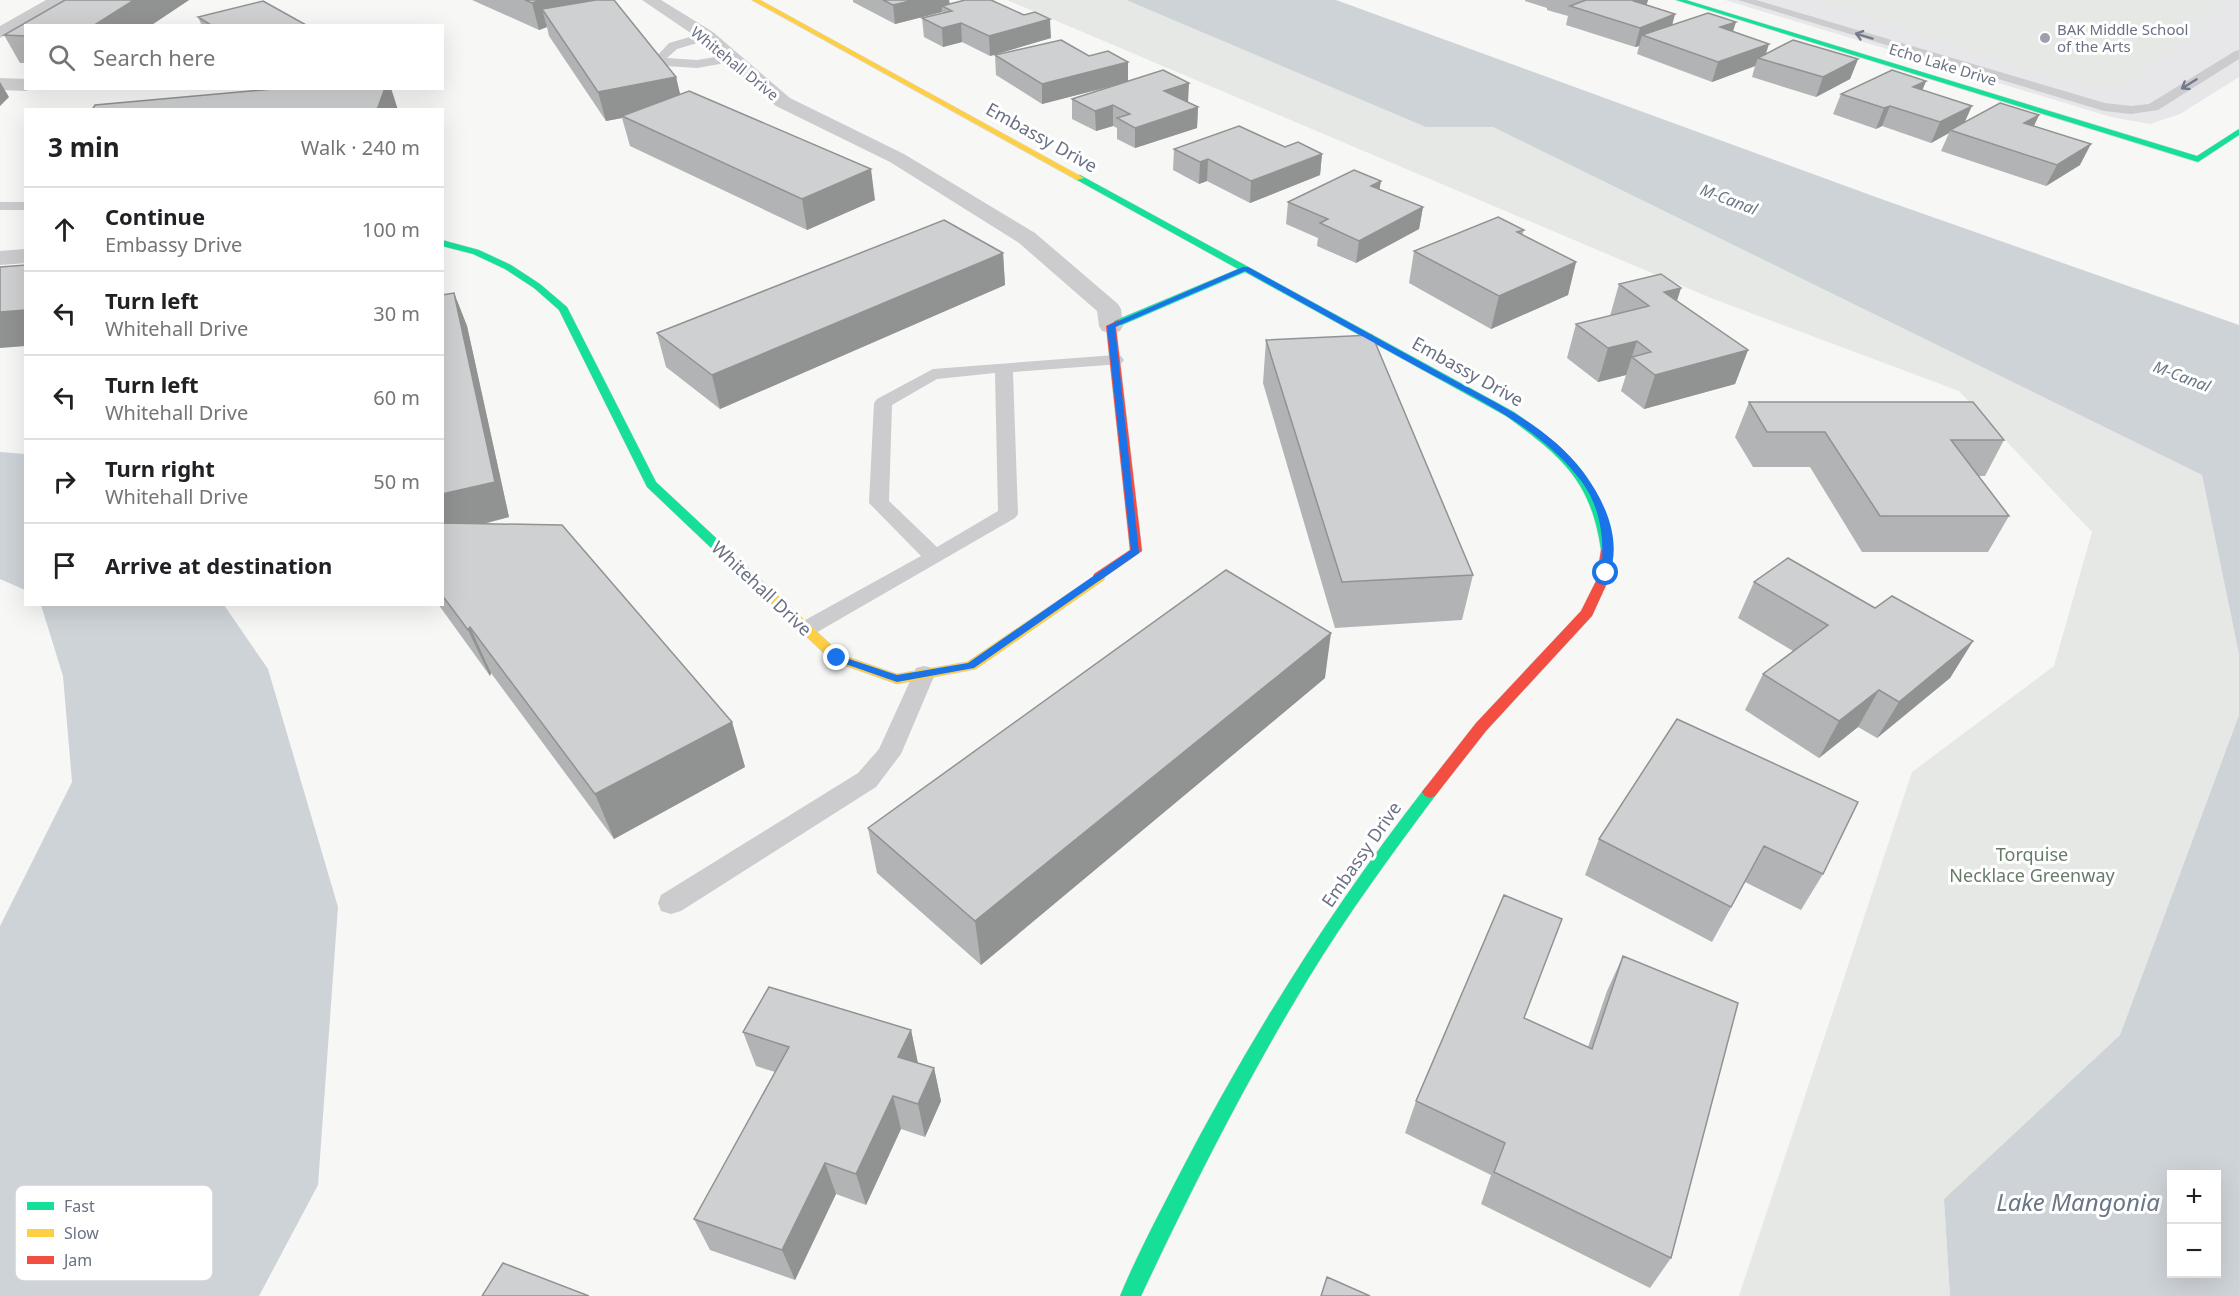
<!DOCTYPE html>
<meta charset="utf-8">
<style>
:root{--surface:#fff;--page:#f6f6f6;--text:#202124;--muted:#757577;--line:#e0e0e0}
body{margin:0;font-family:"Noto Sans",sans-serif;background:var(--page);color:var(--text)}
.controls{position:absolute;right:18px;bottom:18px;display:grid;overflow:hidden;border-radius:0px;box-shadow:0 6px 24px #0002}
.controls button{width:54px;height:54px;display:grid;place-items:center;padding:0;border:0;border-bottom:2px solid var(--line);background:var(--surface);color:var(--text);font:30px sans-serif}
.stop{position:absolute;width:18px;height:18px;margin:-14px;border:4px solid #1a73e8;border-radius:50%;background:#fff}
.stop.end{background:#1a73e8;border-color:#fff;box-shadow:0 2px 6px #0008}
.list{margin:0;padding:0;list-style:none}
h2{display:flex;justify-content:space-between;align-items:center;height:78px;margin:0;padding:0 24px;font-size:26px}
h2 small{font-size:20px;font-weight:400;color:var(--muted)}
.list li{display:grid;grid-template-columns:39px 1fr auto;gap:18px;align-items:center;box-sizing:border-box;height:84px;padding:0 24px;border-top:2px solid var(--line)}
.list b{display:block;font-size:22px;white-space:nowrap}
.list p{margin:0;font-size:20px;white-space:nowrap;color:var(--muted)}
.list em{font-size:20px;font-style:normal;color:var(--muted)}
.icon{flex:none;width:33px;height:33px;fill:none;stroke:currentColor;stroke-width:2;stroke-linecap:round;stroke-linejoin:round}
.map{position:relative;flex:none;width:2239px;height:1296px;overflow:hidden}
.search{position:absolute;background:var(--surface);box-shadow:0 6px 24px #0002;left:24px;top:24px;width:420px;height:66px;display:flex;align-items:center;gap:15px;box-sizing:border-box;padding:0 21px;border-radius:0px;color:var(--muted);font-size:22px}
.panel{position:absolute;background:var(--surface);box-shadow:0 6px 24px #0002;left:24px;top:108px;width:420px;height:498px;border-radius:0px}
.map>svg:first-child{display:block}
</style>
<div class="map">
<svg width="2239" height="1296" viewBox="0 0 2239 1296">
<rect width="100%" height="100%" fill="#f7f7f6"/>
<path fill="#e7e7e9" d="M1725,0H2239V77L2180,114L2150,124L2111,117Z"/>
<path fill="#e5e8e4" d="M1007,0H1126L1426,126L1493,127L2202,475L2239,654V715L2120,1035L1944,1199L1950,1296H1739L1912,772L2054,666L2092,532L1959,391L1711,298Z
M1823,0H2210L2228,4L2127,85L2073,83L1971,53Z"/>
<path fill="#ced3d8" fill-rule="evenodd" d="M1126,0H1336L1884,200L2239,325V654L2202,475L1493,127H1426Z
M0,452L25,454V590L0,579Z
M41,605H224L268,669L338,907L318,1185L259,1296H0V926L72,782L63,676Z
M2239,715V1296H1950L1944,1199L2120,1035ZM2172,1174H2216V1274H2172Z"/>
<g fill="none" stroke-linecap="round" stroke-linejoin="round">
<g stroke="#d4d4d5" stroke-width="1">
<path id="fast" d="M1676,0H1686L2197,156L2239,129V135L2198,162Z
M1080,175L1514,412C1570,451 1603,479 1613,550L1611,553L1607,554L1601,550C1591,480 1561,456 1506,416L1245,272L1122,325H1114V321L1238,269L1077,180L1076,178Z
M442,240L479,250L511,265L540,284L567,307L656,482L759,578L760,581L759,584H749L647,487L559,310L534,288L505,269L473,254L442,246Z
M1430,786L1435,788L1438,792L1435,796C1391,855 1347,915 1308,979C1246,1081 1192,1188 1141,1296H1120C1137,1255 1158,1216 1178,1177C1249,1040 1330,910 1425,788Z"/>
</g>
<g stroke="#d4d4d5" stroke-width="1">
<path id="slow" d="M752,0H760L1084,178L1077,180Z
M1099,573L1105,577L1104,580L976,669L897,684L832,661L748,581L749,578H759L842,655L897,674L967,662Z"/>
</g>
<g stroke="#d4d4d5" stroke-width="1">
<path id="jam" d="M1118,320L1123,323L1116,327L1142,551L1099,581L1093,577L1094,574L1130,550L1106,326Z
M1607,546L1613,550L1608,581L1592,616L1486,731L1435,796L1430,798L1425,796L1422,792L1425,788L1476,723L1581,611L1596,581L1601,550Z"/>
</g>
<path fill="#ccccce" fill-rule="evenodd" d="M1738,0H1756L2105,103L2131,106L2149,104L2235,51L2239,50V59L2158,110L2131,114L2104,111Z
M707,32L713,36L711,39L677,49L667,58L697,60L733,54L737,55V61L697,68L665,66L655,58L669,43Z
M0,202H26V210H0Z
M1115,355L1121,356L1124,360L1121,364L1013,372L1018,514L1015,518L814,634L806,637L798,634L795,629L798,624L921,556L869,503L874,403L877,399L933,369ZM995,373L998,511L937,547L889,501L892,405L937,379Z
M924,666L932,668L935,674L901,754L876,787L681,911L671,914L661,911L658,903L661,895L858,773L879,749L916,668Z"/>
<path fill="#ccccce" fill-rule="evenodd" d="M46,0H66L64,3L0,38V26Z
M642,0H661L713,32L790,98L904,154L1035,233L1118,304L1121,309L1123,326L1120,331L1111,333L1102,331L1099,326L1097,311L1019,243L890,162L776,106L701,40Z
M0,78L26,79V88H33L26,91L0,90Z
M26,249V263L0,265V251Z"/>
<use href="#fast" fill="#16e098" fill-rule="evenodd"/>
<use href="#slow" fill="#ffcf43" fill-rule="evenodd"/>
<use href="#jam" fill="#f24e42" fill-rule="evenodd"/>
</g>
<path fill="#b2b3b4" d="M65,0H189L150,26H26V63H20L4,35Z
M472,0H614L676,77L680,95L875,200L807,230L630,146L622,118L606,121L549,36L547,27L539,30Z
M853,0H949L950,4L1051,38L990,56L962,42L943,47L924,37L922,18L943,13L942,12L895,24L853,2Z
M1525,0H1648L1646,5L1675,14L1672,25L1733,32L1766,54L1858,59L1850,79L1816,97L1752,77L1755,66L1712,82L1637,54L1639,46L1635,47L1566,25L1568,16L1547,10V8L1525,1Z
M198,17L308,26H202Z
M995,55L1128,81L1188,102L1198,107L1197,128L1135,148L1117,139V128L1113,126L1096,131L1072,119V99L1114,85L1042,104L996,75Z
M1926,81L1922,90L1965,122L2039,115L2034,126L2080,165L2046,186L1941,151L1949,133L1931,143L1882,126L1876,129L1833,114L1841,94Z
M1285,147L1322,154L1320,175L1250,203L1207,181L1199,184L1173,170L1174,149Z
M1381,181L1379,190L1423,207L1419,229L1356,263L1317,246L1318,238L1286,224L1288,202Z
M1524,230L1522,235L1576,262L1568,295L1491,329L1409,283L1414,251Z
M1003,253L1005,285L720,409L666,367L657,333Z
M1619,284L1681,288L1677,301L1748,350L1735,384L1644,409L1621,391L1626,375L1598,382L1567,358L1576,324L1610,316Z
M454,293L467,326L509,517L484,524L732,722L745,767L614,839L491,673L490,676L438,604H442V295Z
M1266,340L1473,575L1462,620L1335,628L1263,383Z
M1749,402L2004,440L1985,476H1978L2009,516L1988,552H1862L1810,467H1753L1735,437Z
M1754,582L1875,608L1973,641L1950,678L1877,738L1858,727L1819,758L1745,710L1763,674L1793,651L1738,618Z
M1325,678L981,965L877,873L868,828Z
M1677,719L1823,874L1801,910L1745,882L1712,942L1585,875L1599,839Z
M1623,956L1671,1258L1650,1288L1481,1204L1491,1175L1405,1133L1416,1101L1524,1018L1588,1047L1607,991Z
M911,1030L918,1063L934,1068L941,1101L925,1137L901,1129L866,1205L836,1194L795,1280L710,1250L694,1219L775,1072L756,1066L743,1032Z"/>
<path fill="#919292" d="M134,0H189L150,26H93Z
M540,0H596L542,9L547,27L539,30L532,3Z
M914,0H949L950,10L942,6V12L895,24L893,5Z
M1636,0H1648L1644,14L1634,1Z
M1675,14L1670,33L1642,35L1639,46L1635,47L1640,28Z
M1050,19L1051,38L990,56L989,36Z
M1736,22L1730,41L1720,27Z
M961,23L962,42L943,47L942,28Z
M1769,44L1764,60L1758,58L1755,66L1712,82L1718,62Z
M1858,59L1850,79L1816,97L1823,77Z
M1128,62V82L1042,104V84Z
M676,77L683,106L622,116V118L606,121L598,92Z
M1926,81L1918,101L1913,87Z
M0,82L9,97L0,106Z
M1189,83L1188,103L1164,91Z
M385,88H391L398,110H377Z
M1113,105V126L1096,131L1095,111Z
M1890,106L1882,126L1876,129L1884,108Z
M1972,106L1963,126L1950,130L1949,133L1931,143L1940,122Z
M1198,107L1197,128L1135,148V128Z
M2039,115L2029,136L2024,123Z
M2091,144L2080,165L2046,186L2057,165Z
M1322,154L1320,175L1250,203L1251,181Z
M1208,159L1207,181L1199,184L1200,162Z
M871,169L875,200L807,230L802,199Z
M1381,181L1377,203L1371,186Z
M1423,207L1419,229L1356,263L1359,241Z
M1003,253L1005,285L720,409L712,375Z
M1576,262L1568,295L1491,329L1499,296Z
M1681,288L1670,321L1664,292Z
M454,293L467,326L509,517L442,534V494Z
M26,310V346L0,348V312Z
M1637,341L1626,375L1598,382L1608,348Z
M1748,350L1735,384L1644,409L1655,375Z
M470,627L491,673L490,676L468,630Z
M1331,633L1325,678L981,965L975,921Z
M1973,641L1950,678L1877,738L1899,702Z
M1879,690L1858,727L1819,758L1839,721Z
M732,722L745,767L614,839L595,794Z
M911,1030L918,1064L898,1057Z
M934,1068L941,1101L925,1137L918,1104Z
M893,1096L901,1129L866,1205L856,1174Z
M825,1163L836,1194L795,1280L782,1250Z"/>
<path fill="#cfd0d1" stroke="#919292" stroke-width="1.5" d="M65,0H134L93,26H26V36L4,35Z
M525,0H540L532,3Z
M596,0H614L676,77L598,92L542,9Z
M883,0H914L893,5Z
M965,0H991L1024,15L1035,12L1050,19L989,36L961,23L942,28L922,18L952,11L942,6Z
M1586,0H1636L1634,1L1675,14L1640,28L1570,6Z
M263,1L308,26H207L211,25L198,17Z
M1708,13L1736,22L1720,27L1769,44L1718,62L1642,35Z
M1061,40L1089,56L1108,51L1128,62L1042,84L995,55Z
M1793,40L1858,59L1823,77L1758,58Z
M1163,70L1189,83L1164,91L1198,107L1135,128L1117,118L1130,114L1113,105L1095,111L1072,99Z
M1892,70L1926,81L1913,87L1972,106L1940,122L1890,106L1884,108L1841,94Z
M284,88H385L377,110H92L95,105Z
M689,91L871,169L802,199L622,116Z
M2000,103L2039,115L2024,123L2091,144L2057,165L1950,130Z
M1239,126L1285,147L1298,142L1322,154L1251,181L1208,159L1200,162L1174,149Z
M1354,170L1381,181L1371,186L1423,207L1359,241L1320,223L1328,219L1288,202Z
M1498,217L1524,230L1517,232L1576,262L1499,296L1414,251Z
M944,220L1003,253L712,375L657,333Z
M26,265V310L0,312V267Z
M1661,274L1681,288L1664,292L1748,350L1655,375L1632,357L1651,352L1637,341L1608,348L1576,324L1649,306L1619,284Z
M454,293L495,482L442,494V295Z
M1372,335L1473,575L1342,582L1266,340Z
M1749,402H1973L2004,440H1951L2009,516H1880L1825,432H1767Z
M442,523L562,525L732,722L595,794L470,627L468,630L442,595Z
M1788,558L1875,608L1892,596L1973,641L1899,702L1879,690L1839,721L1763,674L1828,625L1754,582Z
M1226,570L1331,633L975,921L868,828Z
M1677,719L1858,802L1823,874L1764,846L1731,907L1599,839Z
M1504,895L1562,919L1524,1018L1592,1049L1623,956L1738,1003L1671,1258L1494,1172L1505,1143L1416,1101Z
M769,987L911,1030L898,1057L934,1068L918,1104L893,1096L856,1174L825,1163L782,1250L694,1219L789,1047L743,1032Z
M503,1263L589,1296H482Z
M1327,1277L1370,1296H1321Z"/>
<defs><path id="oneway-shaft" d="M-6 0H5M1.5-3L5.5 0L1.5 3" fill="none" stroke-width="1.6" stroke-linecap="round" stroke-linejoin="round" transform="scale(1.5)"/></defs>
<g stroke="#737a8b">
<use href="#oneway-shaft" transform="translate(1864 36) rotate(-163)"/>
<use href="#oneway-shaft" transform="translate(2189 84) rotate(148)"/>
</g>
<path fill="#1a73e8" d="M1243,267H1248C1312,302 1375,337 1439,372C1478,394 1522,413 1556,443C1590,473 1627,528 1609,575L1601,573C1605,541 1601,508 1582,482C1541,427 1475,398 1416,366C1359,334 1302,303 1245,271L1115,327L1139,553L974,668L897,682L834,660V656L837,655L897,675L968,663L1131,550L1107,326Z"/>
<circle fill="#9ba0ac" stroke="#fff" stroke-width="2" cx="2045" cy="38" r="6"/>
<g text-anchor="middle" dominant-baseline="central" stroke-width="6" stroke-linejoin="round" paint-order="stroke">
<g font-size="15" fill="#697184" stroke="#fff" text-anchor="start">
<text x="2057" y="29">BAK Middle School<tspan x="2057" dy="17">of the Arts</tspan></text>
</g>
<g font-size="15" fill="#697184" stroke="#fff">
<text transform="translate(735 63) rotate(39)">Whitehall Drive</text>
<text transform="translate(1943 64) rotate(17)">Echo Lake Drive</text>
</g>
<g font-size="16" font-style="italic" fill="#6a7786" stroke="#fff">
<text transform="translate(1729 199) rotate(21)">M-Canal</text>
<text transform="translate(2182 376) rotate(21)">M-Canal</text>
</g>
<g font-size="18" fill="#697184" stroke="#fff">
<text transform="translate(1042 137) rotate(29)">Embassy Drive</text>
<text transform="translate(1468 371) rotate(29)">Embassy Drive</text>
<text transform="translate(762 588) rotate(43)">Whitehall Drive</text>
<text transform="translate(1361 854) rotate(-55)">Embassy Drive</text>
</g>
<g font-size="18" fill="#687b69" stroke="#fff">
<text x="2032" y="854">Torquise<tspan x="2032" dy="21">Necklace Greenway</tspan></text>
</g>
<g font-size="24" font-style="italic" fill="#6a7786" stroke="#fff">
<text x="2078" y="1201">Lake Mangonia</text>
</g>
</g>
<rect x="15" y="1185" width="198" height="96" rx="9" fill="#fff" stroke="#d2d4da" stroke-width="1.5"/>
<rect x="27" y="1202" width="27" height="8" fill="#16e098"/>
<rect x="27" y="1229" width="27" height="8" fill="#ffcf43"/>
<rect x="27" y="1256" width="27" height="8" fill="#f24e42"/>
<g font-size="16" fill="#697184">
<text x="64" y="1212">Fast</text>
<text x="64" y="1239">Slow</text>
<text x="64" y="1266">Jam</text>
</g>
</svg>
<div class="controls">
<button>+</button>
<button>−</button>
</div>
<div class="stop" style="left:1606px;top:573px"></div>
<div class="stop end" style="left:837px;top:658px"></div>
<div class="search"><svg class="icon" aria-label="search" viewBox="0 0 24 24"><circle cx="10" cy="10" r="6"/><path d="M15 15l6 6"/></svg>Search here</div>
<section class="panel">
<h2>3 min<small>Walk · 240 m</small></h2>
<ul class="list">
<li><svg class="icon" aria-label="ahead" viewBox="0 0 24 24"><path d="M12 20V5M6 11l6-6 6 6"/></svg><div><b>Continue</b><p>Embassy Drive</p></div><em>100 m</em></li>
<li><svg class="icon" aria-label="left" viewBox="0 0 24 24"><path d="M17 20v-9H6M10 6l-5 5 5 5"/></svg><div><b>Turn left</b><p>Whitehall Drive</p></div><em>30 m</em></li>
<li><svg class="icon" aria-label="left" viewBox="0 0 24 24"><path d="M17 20v-9H6M10 6l-5 5 5 5"/></svg><div><b>Turn left</b><p>Whitehall Drive</p></div><em>60 m</em></li>
<li><svg class="icon" aria-label="right" viewBox="0 0 24 24"><path d="M7 20v-9h11M14 6l5 5-5 5"/></svg><div><b>Turn right</b><p>Whitehall Drive</p></div><em>50 m</em></li>
<li><svg class="icon" aria-label="arrive" viewBox="0 0 24 24"><path d="M6 21V4h12l-3 4 3 4H6"/></svg><div><b>Arrive at destination</b></div></li>
</ul>
</section>
</div>
